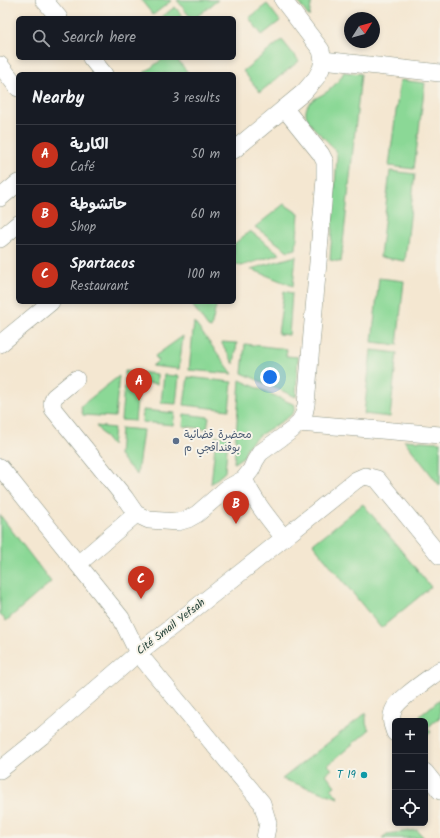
<!DOCTYPE html>
<meta charset="utf-8">
<style>
:root{--surface:#171b24;--page:#20242c;--text:#f1f3f6;--muted:#9ea1a6;--line:#363941;--accent:#c8321e}
body{margin:0;font-family:Kalam,"Playpen Sans Arabic",sans-serif;background:var(--page);color:var(--text)}
.controls{position:absolute;right:12px;bottom:12px;display:grid;overflow:hidden;border-radius:6px;box-shadow:0 2px 6px #0003}
.controls button{width:36px;height:36px;display:grid;place-items:center;padding:0;border:0;border-bottom:1px solid var(--line);background:var(--surface);color:var(--text);font:20px sans-serif}
.compass{position:absolute;left:344px;top:12px;width:36px;height:36px;border-radius:50%;background:var(--surface);box-shadow:0 2px 6px #0003;rotate:53deg}
.you{position:absolute;left:270px;top:377px;width:14px;height:14px;margin:-10px;border:3px solid #fff;border-radius:50%;background:#1a73e8;box-shadow:0 0 0 6px #1a73e833}
.badge{display:grid;place-items:center;width:26px;height:26px;border-radius:50%;background:var(--accent);color:#fff;font-size:13px;font-weight:700}
.pin{position:absolute;translate:-50% -33px;filter:drop-shadow(0 1px 2px #0008)}
.pin::after{content:'';position:absolute;top:21px;width:14px;height:12px;background:inherit;clip-path:polygon(0 0,100% 0,50% 100%)}
.list{margin:0;padding:0;list-style:none}
h2{display:flex;justify-content:space-between;align-items:center;height:52px;margin:0;padding:0 16px;font-size:17px}
h2 small{font-size:13px;font-weight:400;color:var(--muted)}
.list li{display:grid;grid-template-columns:26px 1fr auto;gap:12px;align-items:center;box-sizing:border-box;height:60px;padding:0 16px;border-top:1px solid var(--line)}
.list b{display:block;font-size:15px;white-space:nowrap}
.list p{margin:0;font-size:13px;white-space:nowrap;color:var(--muted)}
.list em{font-size:13px;font-style:normal;color:var(--muted)}
.icon{flex:none;width:22px;height:22px;fill:none;stroke:currentColor;stroke-width:2;stroke-linecap:round;stroke-linejoin:round}
.map{position:relative;flex:none;width:440px;height:838px;overflow:hidden}
.search{position:absolute;background:var(--surface);box-shadow:0 2px 6px #0003;left:16px;top:16px;width:220px;height:44px;display:flex;align-items:center;gap:10px;box-sizing:border-box;padding:0 14px;border-radius:6px;color:var(--muted);font-size:15px}
.panel{position:absolute;background:var(--surface);box-shadow:0 2px 6px #0003;left:16px;top:72px;width:220px;height:232px;border-radius:6px}
.map>svg:first-child{display:block}
</style>
<div class="map">
<svg width="440" height="838" viewBox="0 0 440 838">
<rect width="100%" height="100%" fill="#f7f3e8"/>
<filter id="ink" filterUnits="userSpaceOnUse"><feTurbulence type="fractalNoise" baseFrequency=".025" numOctaves="2"/><feDisplacementMap in="SourceGraphic" scale="8" xChannelSelector="R" yChannelSelector="G"/><feConvolveMatrix kernelMatrix="1 2 1 2 8 2 1 2 1" color-interpolation-filters="sRGB"/></filter>
<filter id="wash" filterUnits="userSpaceOnUse"><feTurbulence type="fractalNoise" baseFrequency=".012" numOctaves="4" result="noise"/><feDisplacementMap in="SourceGraphic" scale="16" xChannelSelector="R" yChannelSelector="G"/><feGaussianBlur stdDeviation="0.9" result="paint"/><feColorMatrix in="noise" values="0 0 0 0 0 0 0 0 0 0 0 0 0 0 0 0 0 1.4 0 .05"/><feComposite in="paint" operator="in"/></filter>
<g filter="url(#wash)">
<rect width="100%" height="100%" fill="#f4e7d1"/>
<path fill="#8bd896" stroke="#558a65" d="M141,0H170L171,1L153,15Z
M177,0H218L195,18H191Z
M297,0H312L309,17Z
M267,4L280,21L262,35L249,18Z
M175,7L184,18H160Z
M282,40L299,61L260,92L243,71Z
M164,58H176L189,74H145L144,73Z
M344,72L361,74L341,262L330,260L337,157C337,156 336,151 335,151C329,139 304,125 306,111C307,100 320,97 328,91C334,86 340,80 344,72Z
M400,80L425,83L414,169L389,166Z
M390,171L415,174L405,261L380,257Z
M284,204L299,214L296,249L288,251L255,227Z
M250,231L280,254L241,266L234,263V244Z
M296,256L293,286L251,269Z
M379,278L404,281L397,345L372,342Z
M284,291L292,293L289,335L278,334Z
M190,302H217L211,328L208,327Z
M194,322L233,374L189,370Z
M183,336L179,369L152,366L158,361L155,356Z
M221,342L237,343L234,364Z
M245,344L287,349L286,356L298,357L296,397L242,373Z
M371,350L397,353L390,417L364,414Z
M125,371L157,374V384L125,381Z
M164,375L179,376L176,404L161,403Z
M119,376L115,417L83,415L81,408L82,405Z
M188,377L232,382L229,410L184,405Z
M240,380L295,405L294,411L292,414C279,426 246,437 244,456L234,463Z
M124,387L138,389L135,421L121,420Z
M143,410L175,413L173,425L142,422Z
M184,414L209,417L207,429L183,426Z
M96,426L114,428L112,446Z
M121,428L143,430L137,475L119,456Z
M216,436L228,437L225,472L211,484Z
M404,440L440,442V486Z
M363,504L431,587L381,628L313,544Z
M0,515L51,582L6,621L0,614Z
M440,699V717L427,728L431,732L425,737V721H414Z
M366,713V723L369,730L328,765L332,769L326,774L335,786L331,789L339,798L282,779Z
M417,830L424,838H382L387,834Z"/>
</g>
<g filter="url(#ink)">
<g fill="none" stroke-linecap="round" stroke-linejoin="round">
<g stroke="#8a9282" stroke-width="18">
<path id="minor" d="M44,0L59,18
M283,0L321,50L323,60
M91,58L104,74
M0,65L18,88
M234,150L304,92L316,78L321,69L323,60L440,73
M0,198L18,183
M0,239L18,224
M0,344L51,302
M76,379L54,397L52,403L53,409L125,498L136,514L149,520L178,522L188,519L197,514L226,489L244,479L251,470L255,461L260,453L292,430L299,423L304,414L306,405L325,179V162L321,154L284,108
M299,423L440,435
M0,467L121,618L138,653L262,803L268,823L265,838
M244,479C254,501 269,519 284,538
M78,564L136,514
M395,733C392,725 390,720 393,711C396,700 430,678 440,670
M0,770L42,736L138,653L244,570L356,480L365,476L377,479L440,556
M425,772L440,791"/>
</g>
<use href="#minor" stroke="#fff" stroke-width="17"/>
</g>
</g>
<circle fill="#5c6f8a" stroke="#f7f3e8" stroke-width="1.5" cx="176" cy="441" r="4"/>
<circle fill="#0f9aa8" stroke="#f7f3e8" stroke-width="1.5" cx="364" cy="775" r="4"/>
<g text-anchor="middle" dominant-baseline="central" stroke-width="4" stroke-linejoin="round" paint-order="stroke">
<g font-size="11" fill="#4e5e75" stroke="#f7f3e8" text-anchor="start">
<text x="184" y="435">محضرة قضائية<tspan x="184" dy="13">بوقنداقجي م</tspan></text>
</g>
<g font-size="11" fill="#1f3d34" stroke="#f7f3e8">
<text transform="translate(171 627) rotate(-38)">Cité Smail Yefsah</text>
</g>
<g font-size="11" fill="#0d838f" stroke="#f7f3e8" text-anchor="end">
<text x="356" y="775">T 19</text>
</g>
</g>
</svg>
<div class="controls">
<button>+</button>
<button>−</button>
<button><svg class="icon" aria-label="locate" viewBox="0 0 24 24"><circle cx="12" cy="12" r="6"/><path d="M12 2v4M12 18v4M2 12h4M18 12h4"/></svg></button>
</div>
<svg class="compass" viewBox="-18 -18 36 36"><path d="M0-13l5 13h-10z" fill="#e53935"/><path d="M0 13l5-13h-10z" fill="#9ea1a6"/></svg>
<div class="you"></div>
<div class="pin badge" style="left:139px;top:401px">A</div>
<div class="pin badge" style="left:236px;top:524px">B</div>
<div class="pin badge" style="left:141px;top:599px">C</div>
<div class="search"><svg class="icon" aria-label="search" viewBox="0 0 24 24"><circle cx="10" cy="10" r="6"/><path d="M15 15l6 6"/></svg>Search here</div>
<section class="panel">
<h2>Nearby<small>3 results</small></h2>
<ul class="list">
<li><span class="badge">A</span><div><b>الكارية</b><p>Café</p></div><em>50 m</em></li>
<li><span class="badge">B</span><div><b>حاتشوطة</b><p>Shop</p></div><em>60 m</em></li>
<li><span class="badge">C</span><div><b>Spartacos</b><p>Restaurant</p></div><em>100 m</em></li>
</ul>
</section>
</div>
